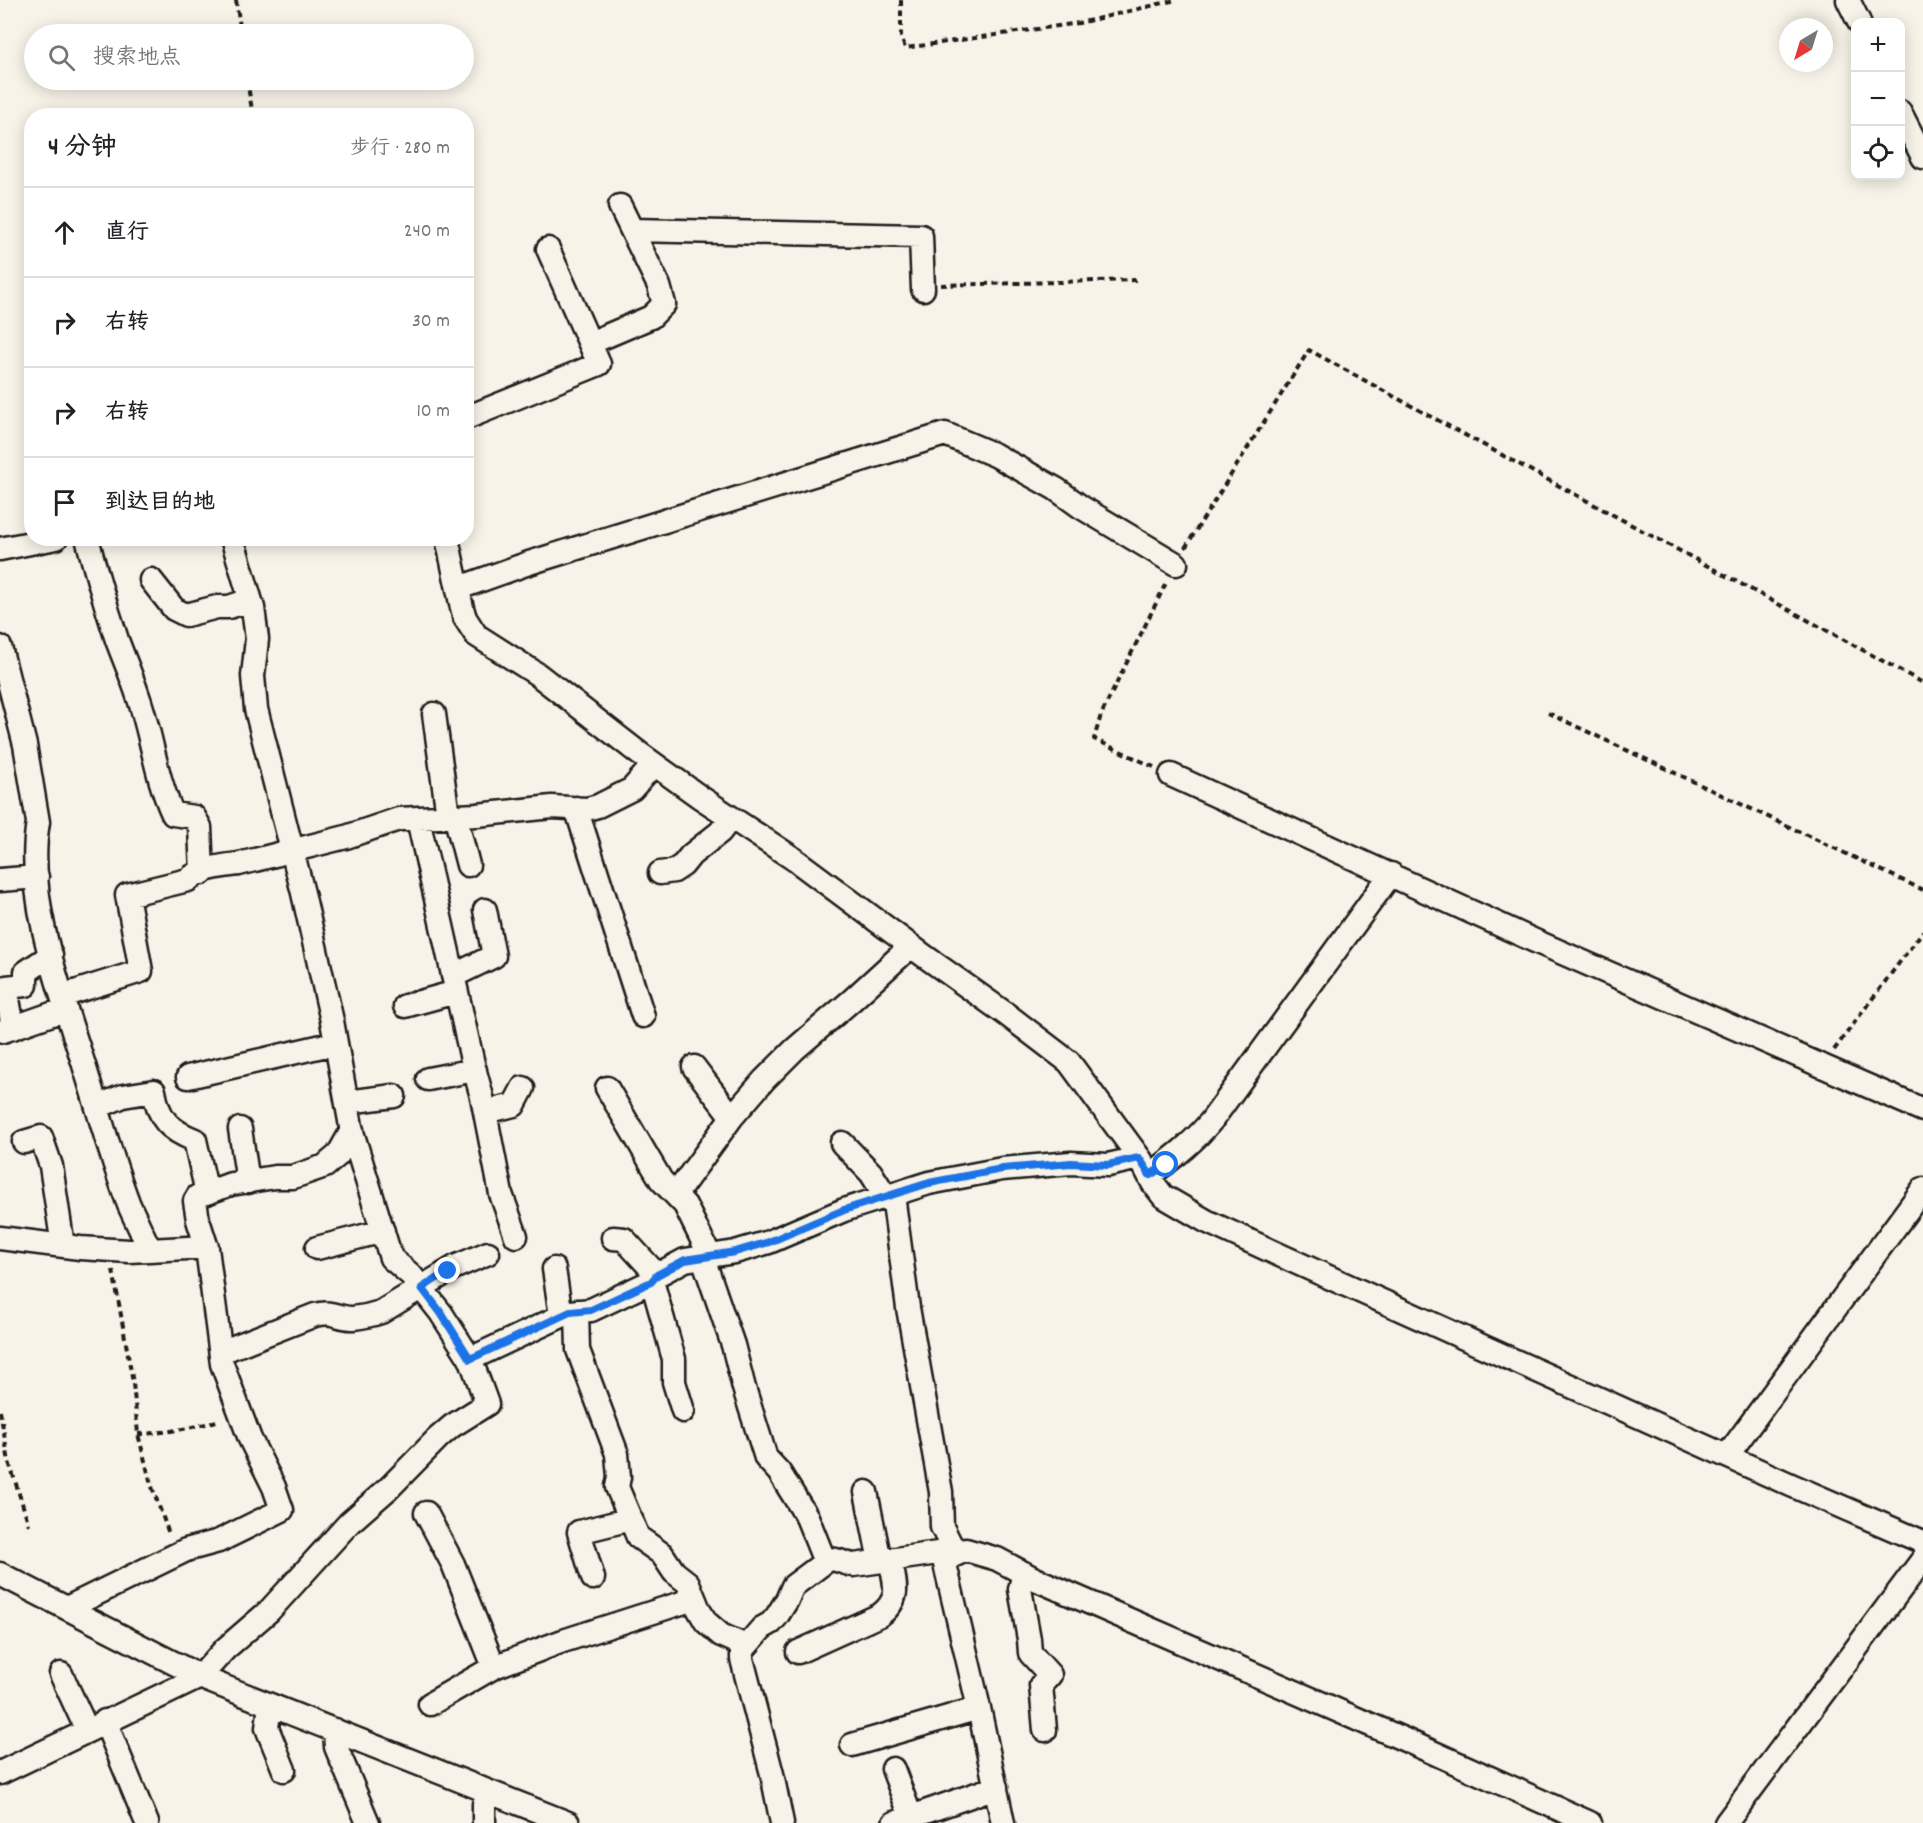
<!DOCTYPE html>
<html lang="zh">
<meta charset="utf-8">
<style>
:root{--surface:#fff;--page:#f2f2f2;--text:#202124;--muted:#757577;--line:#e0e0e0}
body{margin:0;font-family:Dekko,"LXGW WenKai TC",sans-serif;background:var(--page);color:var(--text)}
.controls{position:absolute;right:18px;top:18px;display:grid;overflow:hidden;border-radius:12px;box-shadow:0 3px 15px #0003}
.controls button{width:54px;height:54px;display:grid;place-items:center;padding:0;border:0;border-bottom:2px solid var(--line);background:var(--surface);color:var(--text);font:30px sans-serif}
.compass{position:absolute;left:1779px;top:18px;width:54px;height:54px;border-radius:50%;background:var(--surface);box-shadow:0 3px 15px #0003;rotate:218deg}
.stop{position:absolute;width:18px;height:18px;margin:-14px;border:4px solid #1a73e8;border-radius:50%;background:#fff}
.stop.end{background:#1a73e8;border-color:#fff;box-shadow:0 2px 6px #0008}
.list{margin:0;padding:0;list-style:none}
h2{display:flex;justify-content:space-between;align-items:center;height:78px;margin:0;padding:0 24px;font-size:26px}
h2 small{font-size:20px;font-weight:400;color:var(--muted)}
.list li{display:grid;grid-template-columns:39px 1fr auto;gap:18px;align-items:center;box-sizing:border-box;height:90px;padding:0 24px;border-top:2px solid var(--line)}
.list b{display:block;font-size:22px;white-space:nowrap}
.list em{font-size:20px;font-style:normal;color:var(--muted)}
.icon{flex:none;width:33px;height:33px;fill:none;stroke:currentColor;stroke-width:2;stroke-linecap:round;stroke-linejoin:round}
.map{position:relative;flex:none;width:1923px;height:1823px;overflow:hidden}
.search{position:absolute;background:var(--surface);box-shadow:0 3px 15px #0003;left:24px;top:24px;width:450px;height:66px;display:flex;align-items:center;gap:15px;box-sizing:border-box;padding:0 21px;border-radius:33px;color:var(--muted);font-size:22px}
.panel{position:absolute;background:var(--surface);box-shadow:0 3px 15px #0003;left:24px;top:108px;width:450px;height:438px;border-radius:24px}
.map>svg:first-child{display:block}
</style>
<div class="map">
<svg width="1923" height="1823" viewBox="0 0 1923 1823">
<rect width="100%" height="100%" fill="#f7f3e8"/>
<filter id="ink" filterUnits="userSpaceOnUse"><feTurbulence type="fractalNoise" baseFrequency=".0167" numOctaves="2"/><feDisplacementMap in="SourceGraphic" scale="12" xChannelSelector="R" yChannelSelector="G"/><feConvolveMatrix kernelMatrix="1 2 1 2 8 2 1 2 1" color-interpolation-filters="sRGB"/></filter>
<g filter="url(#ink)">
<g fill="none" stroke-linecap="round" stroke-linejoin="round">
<g stroke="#1c1c1c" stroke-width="27">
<path id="street" d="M1848,0L1859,22
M1900,112L1923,157
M632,230L921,236L923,289
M590,343L651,317L664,304L659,286L620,206
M466,418L599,364L548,249
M87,538C96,573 106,606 117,640C124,659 132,677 138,696C152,735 155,776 173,814L194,817L200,827L202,873
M447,538L462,608L465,618L476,635L537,674L640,754L700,797L794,859L923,955L1006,1014L1069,1062L1141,1160L1153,1183L1163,1196L1206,1221L1284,1257L1791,1485L1923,1542
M0,549L56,538
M151,580L174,609L186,615L217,607H229L250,600
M459,588L529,563L945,434L995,455L1056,489L1081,507L1176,564
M0,647L25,745L38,822C25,898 60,990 83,1062C98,1109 111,1158 129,1205C136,1220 143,1235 150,1250
M434,714L448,816
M1171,775L1535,941L1923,1110
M576,808L643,1016
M455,815L468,865
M418,819L473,1064L482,1097L501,1194L516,1236
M660,873L674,871L683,865L691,855L720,832L731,818
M0,880L37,877
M453,976L494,956L485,910
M62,996L141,971L127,895L188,880C200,868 222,866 239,864L346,837L399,819L477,815L552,807L587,809L598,806L632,789L654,764
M405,1006L456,992
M13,1028L6,987L26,985V972L51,955
M3,1031L66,1009
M694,1067L732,1117
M188,1077L335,1043
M428,1079L475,1070
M607,1088L661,1180L685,1205L710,1256
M347,1102L394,1096
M97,1107L123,1096L154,1091C159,1120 169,1130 195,1140L207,1193
M485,1112L514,1105L523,1088
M240,1129L248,1182
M24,1142L41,1137L51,1166L63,1246
M842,1143L871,1173L886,1197
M1150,1175C1173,1158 1193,1143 1212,1120L1391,874
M676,1194L732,1117L764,1080L795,1049L852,1000L911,946
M893,1195L908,1308L941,1492L942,1527L951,1545L960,1552
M0,1238L80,1248L129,1251L207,1247
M613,1238L624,1239L657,1275
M317,1248L383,1231
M703,1258L733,1345L744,1388L766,1458L779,1472L807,1517L825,1562
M554,1269L561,1316
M652,1281L674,1359V1382L683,1411
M577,1311L578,1350L617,1454L619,1477L617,1487L638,1537L662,1554L674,1572L688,1583L699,1610L706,1622L721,1635L746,1646
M221,1352L315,1315C334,1310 339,1319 353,1318C362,1317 372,1315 381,1312L455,1267L488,1253
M470,1359L570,1312L591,1310L650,1282L657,1275L685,1260L735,1252L769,1242L844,1210L929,1183L1002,1169L1071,1163L1108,1165L1139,1158
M1727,1456L1923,1189
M866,1492L880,1561
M426,1513L453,1564L494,1667
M1024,1573L1020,1589L1029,1639L1030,1653L1050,1675L1041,1685L1045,1730
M0,1574L207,1680L568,1823
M593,1578L579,1532L631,1519
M67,1608L186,1550L219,1541L282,1510L274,1487L250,1439L222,1364L207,1248L198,1220L195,1201L198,1196L231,1184L275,1177H293L325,1166L338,1155L352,1130
M798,1652L880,1615C902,1598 895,1584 890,1559
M61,1674L87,1730
M430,1704L494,1667L563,1641L694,1599
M270,1705L267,1728L284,1770
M105,1721L147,1823
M335,1730L336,1747L368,1823
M852,1745L979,1708
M893,1769L911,1817
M0,1773L200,1677L225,1649L269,1611L349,1523L390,1487L438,1438L452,1426L487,1404L471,1360L441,1313L411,1275L391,1258L352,1132L332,1021L303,893L256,709L253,676L257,639L253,608L232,538
M484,1823V1804L489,1792
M782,1823L772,1774L742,1659V1651L762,1628L771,1623L777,1616L787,1600L793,1586L829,1559C838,1559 845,1564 854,1565L938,1553L944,1560
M894,1823L996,1787
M1003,1823L979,1708L944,1560L966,1550L997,1559L1033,1578L1403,1739L1590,1823
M1726,1823L1923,1559"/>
</g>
<path stroke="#1c1c1c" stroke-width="4" stroke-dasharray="6 4.5" stroke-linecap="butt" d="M236,0L241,34
M901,0V37L905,48L1079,23L1176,0
M247,80L253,116
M941,285L1136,280
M1185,548L1309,350C1513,462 1719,571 1923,683
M1548,713L1923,890
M1154,767L1094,739L1101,715L1167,581
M1834,1050L1923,931
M113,1270L133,1383L138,1434L151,1484L169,1534
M0,1411L9,1462L29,1525
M138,1434C166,1433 193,1428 220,1420"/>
<use href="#street" stroke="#f7f3e8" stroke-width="22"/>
</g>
</g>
<g fill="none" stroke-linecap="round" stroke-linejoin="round" filter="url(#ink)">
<path stroke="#1a73e8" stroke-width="8" d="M448,1271L422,1288L441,1313L470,1359L570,1312L591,1310L651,1282L657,1275L685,1260L735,1252L769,1242L844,1210L929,1183L1002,1169L1071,1163L1108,1165L1139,1158L1150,1175L1166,1165"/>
</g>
</svg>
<div class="controls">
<button>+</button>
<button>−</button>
<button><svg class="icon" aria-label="locate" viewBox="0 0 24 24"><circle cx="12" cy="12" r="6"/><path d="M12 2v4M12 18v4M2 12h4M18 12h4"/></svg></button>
</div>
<svg class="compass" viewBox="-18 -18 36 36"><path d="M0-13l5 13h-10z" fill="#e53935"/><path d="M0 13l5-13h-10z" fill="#757577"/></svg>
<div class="stop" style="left:1166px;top:1165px"></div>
<div class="stop end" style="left:448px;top:1271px"></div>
<div class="search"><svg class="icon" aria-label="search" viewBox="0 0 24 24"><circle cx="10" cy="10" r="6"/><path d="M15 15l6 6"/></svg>搜索地点</div>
<section class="panel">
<h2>4 分钟<small>步行 · 280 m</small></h2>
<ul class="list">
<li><svg class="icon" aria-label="ahead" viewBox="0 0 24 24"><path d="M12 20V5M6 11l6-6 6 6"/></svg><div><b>直行</b></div><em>240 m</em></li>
<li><svg class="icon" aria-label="right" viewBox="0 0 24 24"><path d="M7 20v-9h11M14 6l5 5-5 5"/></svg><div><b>右转</b></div><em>30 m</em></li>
<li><svg class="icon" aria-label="right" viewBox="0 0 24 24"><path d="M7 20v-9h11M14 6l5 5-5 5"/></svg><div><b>右转</b></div><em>10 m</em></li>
<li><svg class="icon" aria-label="arrive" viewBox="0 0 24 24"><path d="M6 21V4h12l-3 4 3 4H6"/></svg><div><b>到达目的地</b></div></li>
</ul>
</section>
</div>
